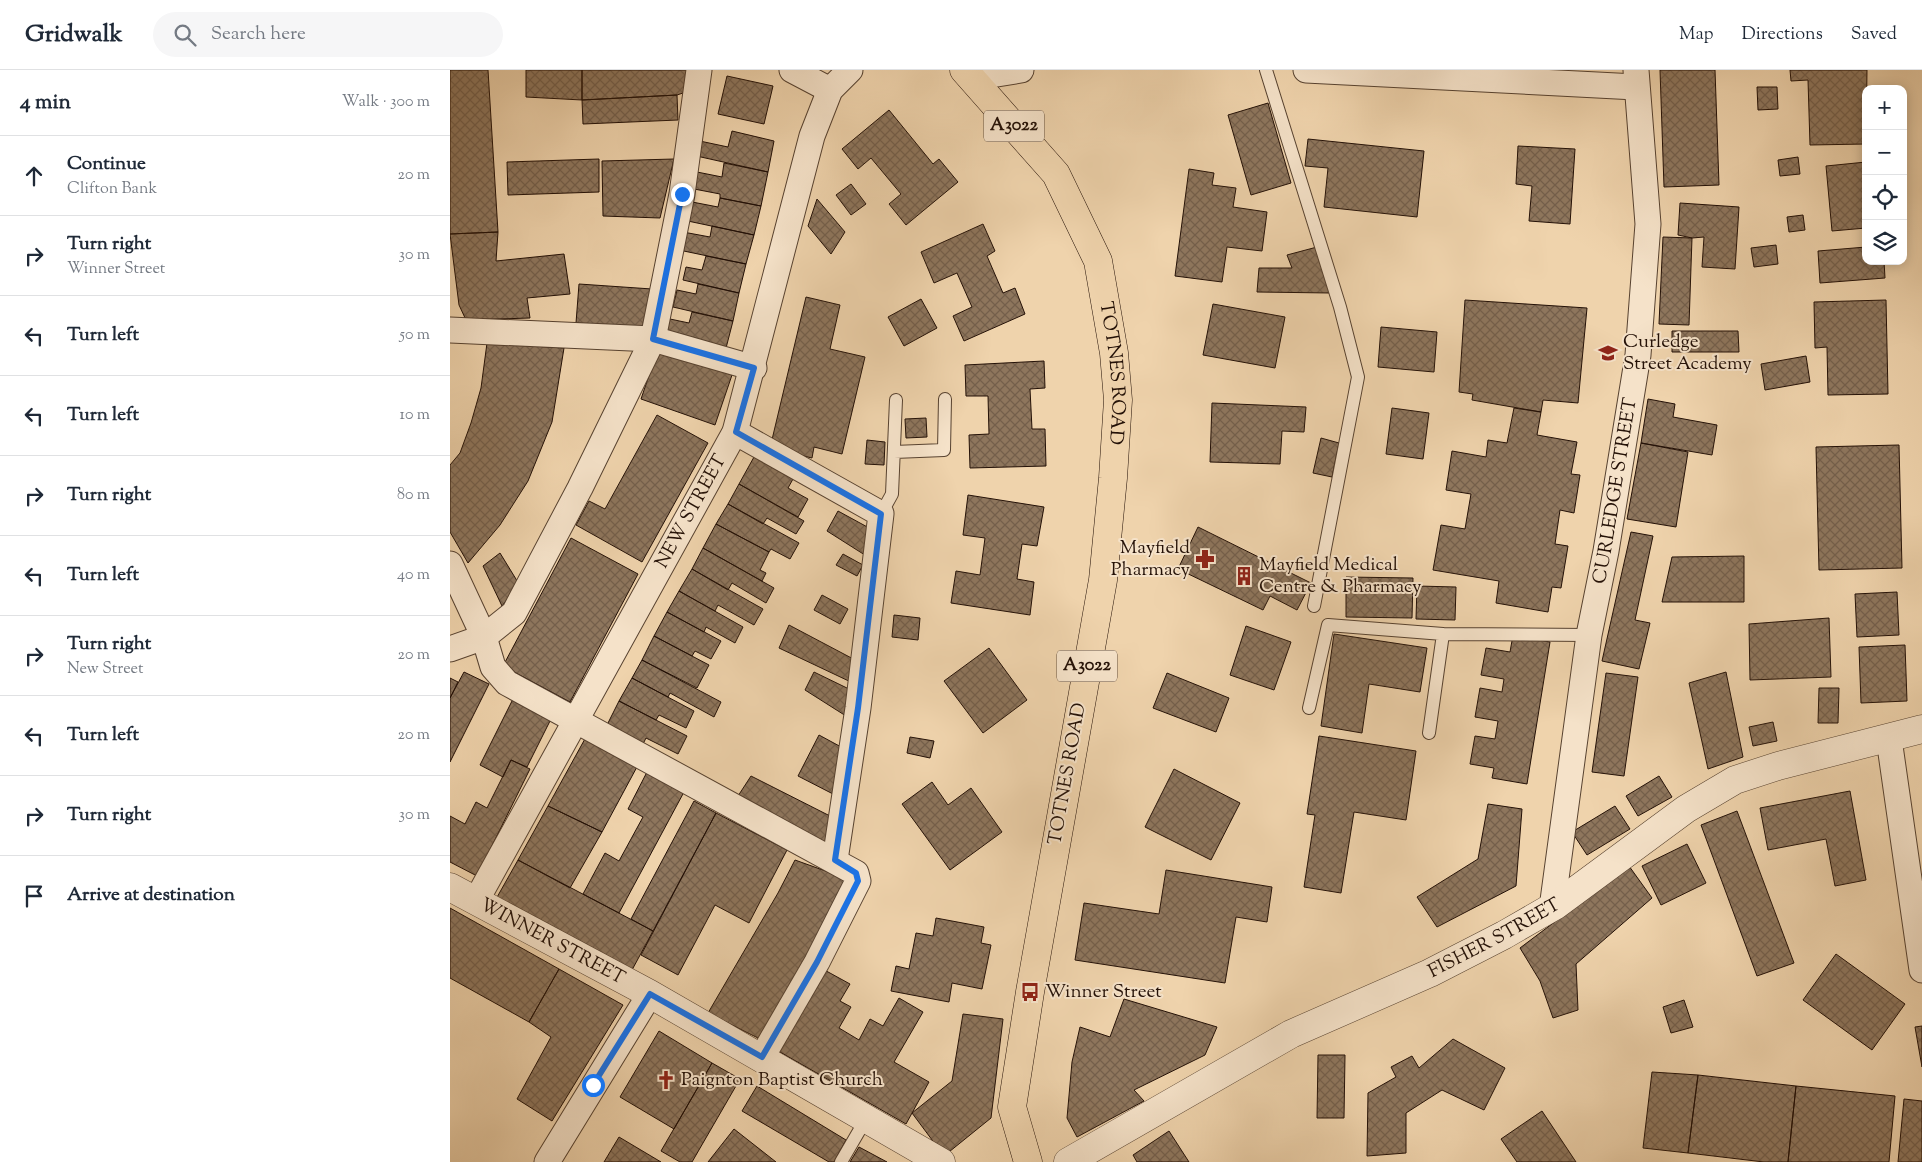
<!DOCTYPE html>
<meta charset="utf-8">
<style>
:root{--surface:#fff;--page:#f6f6f7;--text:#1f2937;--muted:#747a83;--line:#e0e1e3}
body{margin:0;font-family:"Sorts Mill Goudy",serif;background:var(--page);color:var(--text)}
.controls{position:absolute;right:15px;top:15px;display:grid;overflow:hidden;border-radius:10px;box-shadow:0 2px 12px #0003}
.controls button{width:45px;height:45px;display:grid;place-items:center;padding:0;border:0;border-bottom:1px solid var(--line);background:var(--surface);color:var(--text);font:25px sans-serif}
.stop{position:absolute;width:15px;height:15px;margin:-11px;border:4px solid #1a73e8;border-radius:50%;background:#fff}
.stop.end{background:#1a73e8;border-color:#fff;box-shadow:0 1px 5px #0008}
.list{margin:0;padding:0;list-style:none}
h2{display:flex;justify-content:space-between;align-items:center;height:65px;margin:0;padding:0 20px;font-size:21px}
h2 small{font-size:16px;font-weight:400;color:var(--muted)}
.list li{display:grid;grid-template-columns:32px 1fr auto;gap:15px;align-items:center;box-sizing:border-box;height:80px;padding:0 20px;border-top:1px solid var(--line)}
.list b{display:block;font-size:19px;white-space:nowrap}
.list p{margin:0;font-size:16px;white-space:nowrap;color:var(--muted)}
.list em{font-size:16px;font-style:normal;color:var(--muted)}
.icon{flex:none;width:28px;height:28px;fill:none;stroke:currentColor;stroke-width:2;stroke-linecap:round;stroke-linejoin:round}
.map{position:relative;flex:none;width:1472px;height:1092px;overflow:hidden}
header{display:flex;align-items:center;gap:30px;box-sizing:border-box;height:70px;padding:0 25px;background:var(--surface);border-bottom:1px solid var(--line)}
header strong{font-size:24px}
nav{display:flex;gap:28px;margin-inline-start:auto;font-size:18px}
.search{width:350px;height:45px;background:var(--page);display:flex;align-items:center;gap:12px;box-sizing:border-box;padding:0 18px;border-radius:28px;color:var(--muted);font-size:19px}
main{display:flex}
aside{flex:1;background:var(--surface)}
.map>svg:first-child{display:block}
</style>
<header>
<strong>Gridwalk</strong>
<div class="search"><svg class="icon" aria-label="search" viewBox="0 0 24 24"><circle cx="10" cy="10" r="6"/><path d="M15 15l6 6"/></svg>Search here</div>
<nav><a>Map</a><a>Directions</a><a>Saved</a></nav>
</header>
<main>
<aside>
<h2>4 min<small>Walk · 300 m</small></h2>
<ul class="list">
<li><svg class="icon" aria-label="ahead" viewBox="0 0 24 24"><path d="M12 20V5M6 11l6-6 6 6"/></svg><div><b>Continue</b><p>Clifton Bank</p></div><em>20 m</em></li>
<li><svg class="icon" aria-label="right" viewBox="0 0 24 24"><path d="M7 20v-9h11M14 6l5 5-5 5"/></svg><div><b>Turn right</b><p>Winner Street</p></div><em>30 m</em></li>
<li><svg class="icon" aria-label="left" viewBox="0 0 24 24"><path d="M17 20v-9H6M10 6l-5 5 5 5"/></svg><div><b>Turn left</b></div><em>50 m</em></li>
<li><svg class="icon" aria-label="left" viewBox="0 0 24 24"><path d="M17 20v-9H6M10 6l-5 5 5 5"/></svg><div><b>Turn left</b></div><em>10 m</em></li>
<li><svg class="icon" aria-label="right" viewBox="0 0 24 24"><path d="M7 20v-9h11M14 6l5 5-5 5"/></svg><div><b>Turn right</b></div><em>80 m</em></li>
<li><svg class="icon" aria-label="left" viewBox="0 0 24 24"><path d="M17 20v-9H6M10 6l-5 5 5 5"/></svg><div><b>Turn left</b></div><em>40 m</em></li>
<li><svg class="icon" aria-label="right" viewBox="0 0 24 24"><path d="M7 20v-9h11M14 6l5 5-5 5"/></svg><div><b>Turn right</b><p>New Street</p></div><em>20 m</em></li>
<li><svg class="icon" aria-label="left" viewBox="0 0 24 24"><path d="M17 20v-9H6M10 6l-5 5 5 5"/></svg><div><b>Turn left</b></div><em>20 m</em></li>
<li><svg class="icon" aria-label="right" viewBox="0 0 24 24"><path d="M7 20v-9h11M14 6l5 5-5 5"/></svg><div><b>Turn right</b></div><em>30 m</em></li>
<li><svg class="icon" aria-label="arrive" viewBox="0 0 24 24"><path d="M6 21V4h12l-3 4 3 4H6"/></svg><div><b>Arrive at destination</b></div></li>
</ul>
</aside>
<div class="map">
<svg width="1472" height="1092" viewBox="0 0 1472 1092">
<defs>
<pattern id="building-cross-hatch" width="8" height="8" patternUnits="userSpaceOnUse" patternTransform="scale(1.25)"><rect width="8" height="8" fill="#8e765d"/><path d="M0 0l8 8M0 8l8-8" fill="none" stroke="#745f4b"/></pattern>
</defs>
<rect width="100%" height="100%" fill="#efd3ac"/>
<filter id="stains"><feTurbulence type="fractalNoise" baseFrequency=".004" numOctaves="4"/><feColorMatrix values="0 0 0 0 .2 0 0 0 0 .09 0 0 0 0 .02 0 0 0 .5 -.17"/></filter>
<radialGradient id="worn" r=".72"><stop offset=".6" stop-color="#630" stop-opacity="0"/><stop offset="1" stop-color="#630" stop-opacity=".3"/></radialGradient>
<path fill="url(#building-cross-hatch)" stroke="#241107" d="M0,0H38L48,162L0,164Z
M76,0H132V30L76,27Z
M132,0H239L236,22L227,25L132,30Z
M1210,0H1265L1269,115L1214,117Z
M1340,0H1417L1416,74L1360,75L1358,10L1341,11Z
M277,6L323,16L314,54L268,44Z
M1307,17H1327L1328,39L1308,40Z
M227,25L228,50L133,54L132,30Z
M818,33L841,113L801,125L778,45Z
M439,40L483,94L489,89L508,112L456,155L439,134L451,124L421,88L408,99L392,79Z
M282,61L324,71L318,102L242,85L245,70L278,77Z
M858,69L974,81L967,147L874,137L878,98L855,96Z
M1068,76L1125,79L1120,154L1079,151L1082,116L1066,114Z
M1348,87L1350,104L1330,106L1328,90Z
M149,89V122L58,125L57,92Z
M224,89L210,148L153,146L152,91Z
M1416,92V158L1382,161L1376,96Z
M274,93L318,102L311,136L270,128V124L239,118L242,101L272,107Z
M739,99L764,103L762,115L786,118L783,137L817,142L812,181L777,177L772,212L725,206Z
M401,114L416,134L401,145L386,125Z
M270,128L311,136L304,165L233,150L237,131L268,137Z
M367,129L395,162L381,184L358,156Z
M1230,133L1289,137L1285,199L1252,197L1254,167L1242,168L1228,165Z
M1353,145L1355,160L1339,162L1337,147Z
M533,154L545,181L537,186L553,223L565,218L575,244L514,271L503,246L522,237L507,203L484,213L471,182Z
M262,156L304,165L296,194L229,180L233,162L260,167Z
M48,162L46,191L114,184L120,224L77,228L80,248L16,250L9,235L0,164Z
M1213,167L1242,168L1239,255L1209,254Z
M1326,175L1328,194L1304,197L1301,178Z
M867,177L880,223L807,222L809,198H842L837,185Z
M1416,177V191H1434L1435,208L1370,213L1368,181Z
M256,186L296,194L289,223L233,210L236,197L252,200Z
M129,214L202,219L194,258L126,253Z
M248,214L289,223L283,251L223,237L227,220L246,224Z
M356,227L390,235L380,279L415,287L392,384L364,377L362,388L320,378Z
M471,229L487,258L454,276L438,247Z
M1015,230L1137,238L1128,333L1093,330L1091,342L1022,330L1023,324L1009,322Z
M1436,230L1438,324L1378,325L1377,277L1365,278L1364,232Z
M763,234L835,247L825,298L753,285Z
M242,242L283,251L275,282L215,268L220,249L239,253Z
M931,257L987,262L984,302L928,297Z
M1222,261H1288L1289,282H1222Z
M37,273L114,278L102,352L78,411L50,455L18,493L0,462V395L10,383L21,353L31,318Z
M208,279L282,305L265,355L191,329Z
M1356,286L1360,312L1315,320L1311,294Z
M594,291L595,318L580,319L582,359H595L596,396L520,398L519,365L539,364L538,326H516L515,295Z
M1198,329L1225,334L1223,347L1267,355L1262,385L1191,373Z
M762,333L856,337L854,362L832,361L830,394L760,392Z
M942,338L979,343L973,389L936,384Z
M1064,338L1091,342L1087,365L1127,372L1121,404L1130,405L1124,443L1110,440L1105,474L1118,476L1111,518L1102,517L1098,542L1046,533L1049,511L983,500L991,455L1015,459L1021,424L996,420L1002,381L1036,387L1038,370L1057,373Z
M207,345L258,373L192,492L126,455L139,431L155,439Z
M476,348L477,367L456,368L455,349Z
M871,368L889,373L882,407L863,403Z
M417,370L435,372L434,395L415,394Z
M1191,373L1238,382L1226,457L1177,449Z
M1449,375L1452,498L1369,500L1366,377Z
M304,387L343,409L338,418L358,429L348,447L289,414Z
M289,414L354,451L346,464L317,448L313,454L278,434Z
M518,425L594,437L587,476L572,474L567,509L584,512L580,545L501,533L506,501L530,505L535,468L513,465Z
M278,434L349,473L340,489L321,479L319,482L266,454Z
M388,441L421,459L418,487L377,461Z
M266,454L319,482L310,500L316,503L312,511L253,478Z
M748,457L861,513L847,540L820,526L813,540L728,499Z
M1181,462L1203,466L1185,550L1200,553L1189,599L1152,591Z
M121,468L188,504L120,632L53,596Z
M253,478L324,518L316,533L282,513L278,520L242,499Z
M50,483L69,514L52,536L33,496Z
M393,484L413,495L407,506L386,495Z
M1294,486V532H1212L1222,487Z
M242,499L313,539L304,555L268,535L265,541L229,521Z
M896,507L963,508L962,548L896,547Z
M967,516L1006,517L1005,550L966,549Z
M229,521L293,557L285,573L256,557L254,562L217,542Z
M1447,522L1449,565L1407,567L1405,524Z
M372,525L398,539L390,554L364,540Z
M217,542L271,571L261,589L245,581L242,586L204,566Z
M444,545L470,548L468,570L442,567Z
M1379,548L1381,607L1300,610L1299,554Z
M339,555L409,592L403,613L329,578Z
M796,556L841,572L824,620L780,605Z
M884,564L977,578L970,622L919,614L912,663L871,656Z
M1063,565L1100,572L1077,714L1042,708L1044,698L1020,694L1025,666L1045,669L1048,651L1025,647L1030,618L1052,622L1054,609L1031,605L1036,578L1060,582Z
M204,566L259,595L247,618L192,590Z
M1455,575L1457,631L1411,633L1409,577Z
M539,578L577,630L533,663L494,611Z
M192,590L271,632L264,647L220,623L218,627L182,608Z
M14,602L39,614L0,692V628Z
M364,602L399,619L396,646L355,620Z
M1276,602L1293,687L1258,699L1239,613Z
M717,603L779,628L766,662L703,638Z
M1156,603L1188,607L1174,706L1142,702Z
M0,608L8,612L0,628Z
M182,608L244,641L236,658L209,645L206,650L169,631Z
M1369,618H1389L1388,653H1368Z
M64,627L102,647L77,697L61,690L53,707L30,695Z
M169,631L237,666L228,684L196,668L192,676L156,657Z
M1323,652L1327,671L1303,676L1299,657Z
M369,665L393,678L385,725L348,706Z
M869,666L966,681L956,750L904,742L891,823L854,817L865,745L857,744Z
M136,667L188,695L152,762L98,736Z
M460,667L484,671L480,688L457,683Z
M61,690L80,699L27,806L0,792V746L15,754L26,732L37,738Z
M724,699L790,733L761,790L695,757Z
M197,702L234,722L169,843L133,824L155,783L169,791L193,747L178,739Z
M301,706L384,748L376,774L288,726Z
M1209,706L1222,727L1188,746L1176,726Z
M482,712L498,735L521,718L552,762L500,800L452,734Z
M1400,721L1416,810L1385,816L1376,769L1318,780L1310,738Z
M244,731L266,743L203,861L181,849Z
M1038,734L1072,739L1066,816L987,857L967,827L1028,789Z
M98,736L152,762L120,818L68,790Z
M1165,736L1180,759L1137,785L1122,762Z
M1287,741L1344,893L1307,906L1251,755Z
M266,743L337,780L299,853L265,835L228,905L191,885Z
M1237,774L1256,813L1211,835L1192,796Z
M68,790L203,861L182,900L46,829Z
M345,790L395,808L391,827L316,972L258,943L328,823Z
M1179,796L1202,828L1126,894L1128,940L1103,948L1090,911L1070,878Z
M716,800L822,817L817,852L786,847L775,913L625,890L634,833L709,844Z
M0,838L109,899L79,952L0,908Z
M486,848L534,857L531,873L541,875L532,919L502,913L499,932L441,921L446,896L459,899L466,863L483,866Z
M1386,884L1455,934L1422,980L1353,930Z
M369,897L400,914L390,931L401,937L389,958L409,970L420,949L433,956L449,928L473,942L444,992L479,1012L456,1054L323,978Z
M109,899L173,935L102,1051L67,1029L101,967L79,952Z
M674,929L767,957L755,985L684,1020L694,1031L627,1067L617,1048L622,992L630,957L660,967Z
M1234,930L1243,957L1221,963L1213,937Z
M513,944L553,949L541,1048L494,1086L462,1043L502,1011Z
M1472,956V997L1465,957Z
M209,961L262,993L224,1059L170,1027Z
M1003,969L1055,998L1034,1040L992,1020L956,1043V1083L917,1086L918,1023L946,1007L941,997L962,986L969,998Z
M868,985H895L894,1048H867Z
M262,993L290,1009L242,1092H230L211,1081Z
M1202,1002L1248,1005L1238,1083L1193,1078Z
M1248,1005L1346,1016L1338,1092H1314L1238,1083Z
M307,1016L396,1070L384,1092H379L292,1041Z
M1346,1016L1445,1026L1439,1092H1338Z
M1454,1029L1472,1031V1092H1448Z
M1092,1041L1126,1092H1067L1051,1069Z
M284,1059L326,1092H258Z
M719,1061L739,1092H687L683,1085Z
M169,1067L211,1092H154Z
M409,1077L437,1092H400Z"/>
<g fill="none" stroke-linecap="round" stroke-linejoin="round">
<g stroke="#574230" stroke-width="14">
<path id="service" d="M816,0L890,237L908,307L864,536
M444,382L494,380L495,329
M431,444L442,424L446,330
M859,638L878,555L993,564L1139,565
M979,663L993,564
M391,1092L416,1049"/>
</g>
<g stroke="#574230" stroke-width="27">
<g id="minor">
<path d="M342,0L380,20"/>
<path d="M856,0L1186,17"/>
<path d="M522,8L571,0"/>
<path d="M0,260L203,269L304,298"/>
<path d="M285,362L431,444L408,638L385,790"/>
<path d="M0,494L34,567L43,597L57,613L406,803L408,811L367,892L312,987"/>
<path d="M0,579L34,567L64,543L130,418L203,269L232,124L249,0"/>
<path d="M1439,669L1472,900"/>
<path id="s1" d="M26,831L285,362L362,66L380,20L400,0"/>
<path id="s2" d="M1102,838L1139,565L1156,481L1188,285L1198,154L1186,0"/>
<path d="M97,1092L200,924"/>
</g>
</g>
<g stroke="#574230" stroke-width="29">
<g id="tertiary">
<path id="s3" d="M0,817L200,924L491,1092"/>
<path id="s4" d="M618,1092L841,964L980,903L1054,865L1106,835L1236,739L1285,710L1328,696L1472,659"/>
</g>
</g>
<g stroke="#241107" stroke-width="29">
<g id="primary">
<path id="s5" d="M514,0L606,104L648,191L664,283L668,330L663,408L653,510L580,922L562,1037L578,1092"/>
</g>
</g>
<use href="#service" stroke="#f5e2c9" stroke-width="12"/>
<use href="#minor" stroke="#f5e2c9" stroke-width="25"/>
<use href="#tertiary" stroke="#f5e2c9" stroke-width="28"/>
<use href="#primary" stroke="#efd3ac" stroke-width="28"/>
</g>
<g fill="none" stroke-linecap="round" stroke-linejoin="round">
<path stroke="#1a73e8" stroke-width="6" d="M143,1015L200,924L312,987L367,892L408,811L406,803L385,790L408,638L431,444L286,362L304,298L203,269L232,124"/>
</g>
<defs>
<g id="school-bare" transform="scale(1.5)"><path d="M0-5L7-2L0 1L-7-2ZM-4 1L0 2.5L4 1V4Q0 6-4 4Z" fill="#8f2418" stroke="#f5e2c9" stroke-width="2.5" paint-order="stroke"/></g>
<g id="pharmacy-bare" transform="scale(1.5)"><path d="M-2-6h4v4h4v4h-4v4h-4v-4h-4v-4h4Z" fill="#8f2418" stroke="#f5e2c9" stroke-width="2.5" paint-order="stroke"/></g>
<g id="building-bare" transform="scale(1.5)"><path d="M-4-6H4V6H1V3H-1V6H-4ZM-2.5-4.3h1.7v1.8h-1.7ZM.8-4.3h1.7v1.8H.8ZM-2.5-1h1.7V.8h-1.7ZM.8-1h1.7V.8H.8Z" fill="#8f2418" stroke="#f5e2c9" stroke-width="2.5" paint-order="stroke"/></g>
<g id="bus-bare" transform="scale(1.5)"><path d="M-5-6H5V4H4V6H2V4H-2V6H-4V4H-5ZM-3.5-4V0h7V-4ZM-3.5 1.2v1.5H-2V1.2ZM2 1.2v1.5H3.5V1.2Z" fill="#8f2418" stroke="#f5e2c9" stroke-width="2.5" paint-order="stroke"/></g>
<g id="church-bare" transform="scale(1.5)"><path d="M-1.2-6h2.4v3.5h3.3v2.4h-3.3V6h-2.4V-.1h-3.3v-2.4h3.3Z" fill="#8f2418" stroke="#f5e2c9" stroke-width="2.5" paint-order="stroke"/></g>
</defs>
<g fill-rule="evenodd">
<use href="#school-bare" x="1158" y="283"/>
<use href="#pharmacy-bare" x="755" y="489"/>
<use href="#building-bare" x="794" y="506"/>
<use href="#bus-bare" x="580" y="922"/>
<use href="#church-bare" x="216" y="1010"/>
</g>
<g text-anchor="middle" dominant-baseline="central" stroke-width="4" stroke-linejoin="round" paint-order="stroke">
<g fill="#f5e2c9" stroke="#635041" stroke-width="1">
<rect x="534" y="40.5" width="60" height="31" rx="4"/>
<rect x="607" y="580.5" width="60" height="31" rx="4"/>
</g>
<g font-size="18" font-weight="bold" fill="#241107">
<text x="564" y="56">A3022</text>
<text x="637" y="596">A3022</text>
</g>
<g font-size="19" fill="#241107" stroke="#f5e2c9" text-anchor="start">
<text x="1173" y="272">Curledge<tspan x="1173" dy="22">Street Academy</tspan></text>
<text x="740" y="478" text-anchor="end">Mayfield<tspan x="740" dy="22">Pharmacy</tspan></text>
<text x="809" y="495">Mayfield Medical<tspan x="809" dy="22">Centre &amp; Pharmacy</tspan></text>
<text x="595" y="922">Winner Street</text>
<text x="231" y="1010">Paignton Baptist Church</text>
</g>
<g font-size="19" fill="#241107" stroke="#f5e2c9">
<text stroke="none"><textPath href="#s5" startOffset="349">TOTNES ROAD</textPath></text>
<text stroke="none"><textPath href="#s2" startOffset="422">CURLEDGE STREET</textPath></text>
<text stroke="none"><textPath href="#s1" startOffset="445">NEW STREET</textPath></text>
<text transform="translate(618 704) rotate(-80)">TOTNES ROAD</text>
<text stroke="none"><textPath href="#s4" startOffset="482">FISHER STREET</textPath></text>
<text stroke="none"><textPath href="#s3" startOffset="116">WINNER STREET</textPath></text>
</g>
</g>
<rect width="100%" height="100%" filter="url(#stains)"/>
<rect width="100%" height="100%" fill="url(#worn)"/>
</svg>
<div class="controls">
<button>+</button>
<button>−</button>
<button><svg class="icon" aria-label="locate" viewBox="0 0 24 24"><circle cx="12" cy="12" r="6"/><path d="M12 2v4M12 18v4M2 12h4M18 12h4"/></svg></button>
<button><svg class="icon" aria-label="layers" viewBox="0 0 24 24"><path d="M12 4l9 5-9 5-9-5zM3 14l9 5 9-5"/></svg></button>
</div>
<div class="stop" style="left:143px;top:1015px"></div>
<div class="stop end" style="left:232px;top:124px"></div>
</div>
</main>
